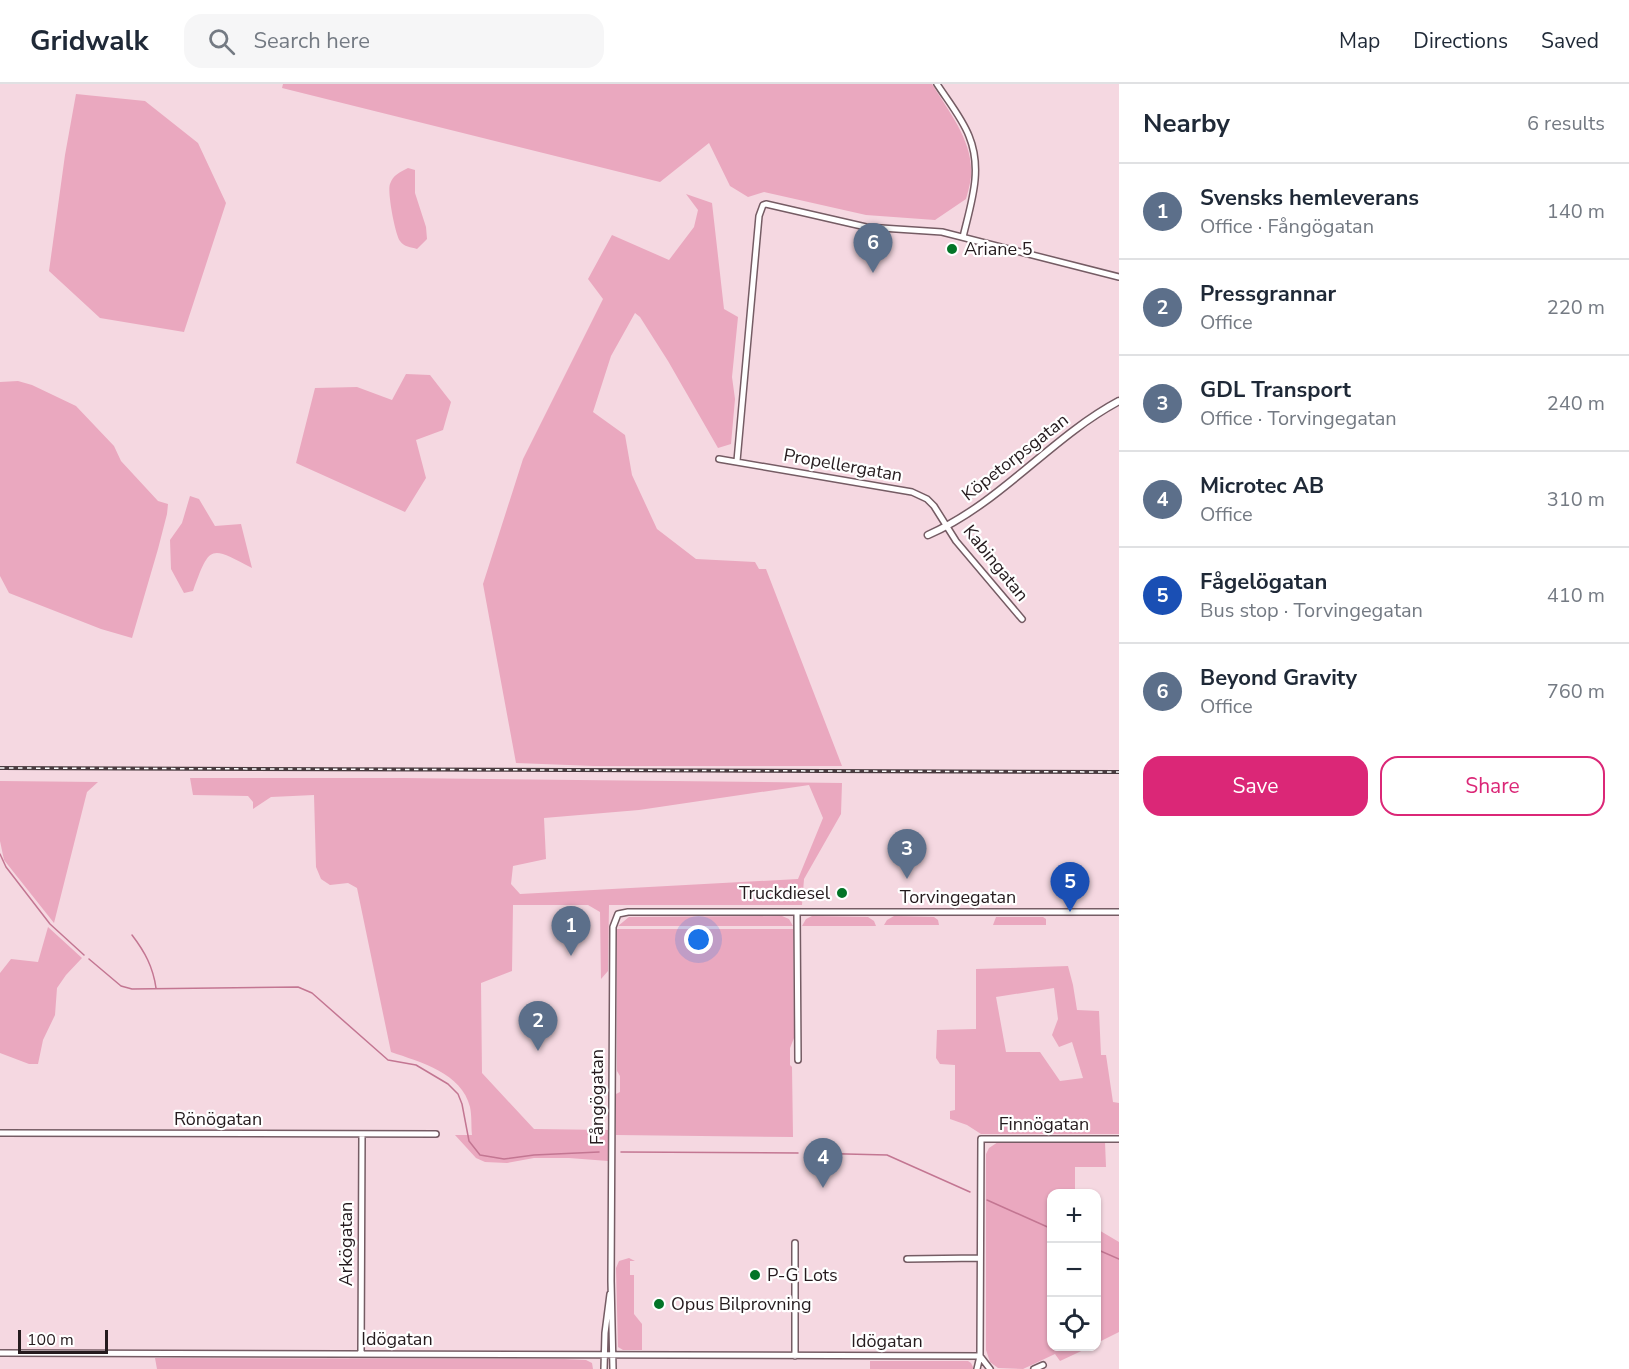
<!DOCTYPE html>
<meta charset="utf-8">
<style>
:root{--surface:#fff;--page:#f6f6f7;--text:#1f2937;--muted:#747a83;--line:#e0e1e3;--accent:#db2777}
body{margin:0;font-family:"Nunito Sans",sans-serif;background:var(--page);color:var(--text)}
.controls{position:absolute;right:18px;bottom:18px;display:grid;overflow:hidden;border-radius:12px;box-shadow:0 2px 4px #0004}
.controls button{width:54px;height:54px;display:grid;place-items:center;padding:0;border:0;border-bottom:2px solid var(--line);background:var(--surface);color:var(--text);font:30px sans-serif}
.scale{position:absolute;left:18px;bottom:15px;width:90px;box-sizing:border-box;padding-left:6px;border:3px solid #251b1e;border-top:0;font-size:16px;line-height:21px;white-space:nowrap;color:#251b1e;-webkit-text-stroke:4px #fff;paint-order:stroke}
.you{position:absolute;left:699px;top:856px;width:21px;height:21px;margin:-15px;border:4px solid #fff;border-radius:50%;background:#1a73e8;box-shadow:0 0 0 9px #1a73e833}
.badge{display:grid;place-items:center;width:39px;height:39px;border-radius:50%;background:var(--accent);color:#fff;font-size:20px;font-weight:700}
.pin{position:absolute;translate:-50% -50px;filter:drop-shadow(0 2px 3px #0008)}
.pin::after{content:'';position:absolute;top:32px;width:21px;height:18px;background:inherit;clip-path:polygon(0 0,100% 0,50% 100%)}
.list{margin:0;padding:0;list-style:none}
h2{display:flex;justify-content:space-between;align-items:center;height:78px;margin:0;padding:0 24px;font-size:26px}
h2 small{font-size:20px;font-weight:400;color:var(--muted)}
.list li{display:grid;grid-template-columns:39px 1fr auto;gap:18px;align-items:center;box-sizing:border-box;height:96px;padding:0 24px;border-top:2px solid var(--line)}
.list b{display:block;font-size:22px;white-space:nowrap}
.list p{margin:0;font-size:20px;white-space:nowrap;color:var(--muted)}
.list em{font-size:20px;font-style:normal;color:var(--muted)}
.actions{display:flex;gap:12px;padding:18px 24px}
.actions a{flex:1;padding:14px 0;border:2px solid var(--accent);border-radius:18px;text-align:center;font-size:21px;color:var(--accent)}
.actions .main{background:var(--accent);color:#fff}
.icon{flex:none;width:33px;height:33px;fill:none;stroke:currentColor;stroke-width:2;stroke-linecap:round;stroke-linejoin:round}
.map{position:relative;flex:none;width:1119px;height:1285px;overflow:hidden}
header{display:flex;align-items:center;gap:36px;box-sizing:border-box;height:84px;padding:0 30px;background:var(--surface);border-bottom:2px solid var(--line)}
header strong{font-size:28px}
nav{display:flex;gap:33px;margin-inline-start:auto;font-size:21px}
.search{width:420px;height:54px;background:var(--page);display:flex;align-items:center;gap:15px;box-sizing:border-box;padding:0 21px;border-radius:18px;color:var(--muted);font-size:22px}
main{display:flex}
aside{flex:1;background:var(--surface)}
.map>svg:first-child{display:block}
</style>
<header>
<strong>Gridwalk</strong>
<div class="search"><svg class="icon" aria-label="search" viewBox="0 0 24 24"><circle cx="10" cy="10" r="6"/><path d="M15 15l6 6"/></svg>Search here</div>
<nav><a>Map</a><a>Directions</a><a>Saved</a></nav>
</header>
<main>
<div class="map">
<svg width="1119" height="1285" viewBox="0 0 1119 1285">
<rect width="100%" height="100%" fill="#f5d8e1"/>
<path fill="#eaa8bf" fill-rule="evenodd" d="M283,0H932C949,28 974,58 971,93C970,100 968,108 966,115L935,136L866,131L764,108L748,113L730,102L709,59L660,98L282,4Z
M76,10L145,17L198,59L226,119L184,248L100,234L49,187L65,71Z
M408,84L415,86V109L426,143L427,155L417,165C411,163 404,163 400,157C395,150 387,107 390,100C393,91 400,88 408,84Z
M686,110L712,119L724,225L738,233L732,293L735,315L731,360L718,364L668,277L640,233L635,229L611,272L593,328L625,351L632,391L657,445L696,475L755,478L759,485H766L842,682H594L516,679L483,500L523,375L603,215L588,195L612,151L669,176L694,143L698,126Z
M406,290L430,291L451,318L443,346L416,356L426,394L405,428L296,379L315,304L357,303L392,316Z
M18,297L32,301L76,322L114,362L121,377L158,417L168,420L167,430L158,465L132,554L101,545L9,509L0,492V298Z
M190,412L199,415L215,442L241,440L252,484C210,462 210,460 193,507L184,509L171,485L170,456L182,439Z
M190,694H404L842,699L841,730L804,795L802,821H609L608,887L601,895L600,828L588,821H513L512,887L481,899L482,989L534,1045L608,1046V1077L569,1074H534L507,1079L485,1078L476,1074L455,1051H472C471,1042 472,1032 470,1023C462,989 420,978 391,968L357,804L348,799L330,801L321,795L316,783L314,711L271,713L253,725V718L248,712L193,711ZM809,701L823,734L798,795L520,810L511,800L513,782L546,775L544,734L639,726Z
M0,697L98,698L87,708L54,839L4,776L0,757Z
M782,832L789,835L793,842H618L629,833Z
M812,832L868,833L874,837L876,842H802L806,835Z
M894,832L934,833L938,836L939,841H884L887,836Z
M996,833H1043L1046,835V841H993Z
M48,843L82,874L66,891L57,904L55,931L43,956L38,980H29L0,969V889L11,875L38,878Z
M617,845H793L794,954L790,964V981L792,983L793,1053L616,1051V1010L620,1008V992L617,987Z
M1068,882L1073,901L1077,926L1099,927L1101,971H1106L1113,1018L1119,1019V1050H981L967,1041L950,1035V1027L955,1026V981L940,980L936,974L937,946L976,945V885ZM1054,904L1058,935L1052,951L1059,963L1072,958L1083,994L1060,997L1040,968H1006L996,913Z
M998,1058H1105L1106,1083H1075V1109L1052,1110V1262L1090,1263L1060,1277L1055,1270L1023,1285L998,1284L990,1278L986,1266V1070L989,1064Z
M1097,1145L1119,1158V1248L1097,1259Z
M629,1174L635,1177H630V1191H634V1230L642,1240V1266H623L618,1263L616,1184L619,1177Z
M155,1274L564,1275L586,1276L592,1279L593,1285H157Z
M870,1277H968L971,1279L974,1285H870Z"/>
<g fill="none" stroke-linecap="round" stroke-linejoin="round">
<path stroke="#c37692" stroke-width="1.5" d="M0,770L6,783L50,840L84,871
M132,851C145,868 153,883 156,904
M89,875L121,902L132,905L298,903L312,909L388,976L416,981L448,1000L458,1010L462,1020L469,1057L480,1071L504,1075L534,1071L599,1068
M621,1068L798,1069
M806,1069L887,1071L970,1108
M987,1116L1052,1145
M1096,1165L1119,1175"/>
<g stroke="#755c64" stroke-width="8">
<path id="minor" d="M937,0C948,17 962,34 969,52C983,86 971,119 963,153
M719,375L912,408L927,415L934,422L956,457L1022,535
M737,377L759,132L763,121L766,120L866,143L942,148L1119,193
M797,828L798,976
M0,1049L436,1050
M907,1175L980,1174
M0,1269L980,1272
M361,1270L362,1050
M795,1272V1159
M980,1272L990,1285
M604,1285L605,1249L610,1210
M613,1285L611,1197L613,843L618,830L628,828H1119
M977,1285L980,1272L981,1055H1119
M1034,1285L1043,1281"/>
</g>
<g stroke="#755c64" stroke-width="9">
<path id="tertiary" d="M928,451C1001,419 1050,354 1119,317"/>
</g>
<use href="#minor" stroke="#fff" stroke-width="5"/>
<use href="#tertiary" stroke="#fff" stroke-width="6"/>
<g stroke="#493b3f" stroke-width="4">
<path id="rail" d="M0,684L1119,688"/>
</g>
<use href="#rail" stroke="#fff" stroke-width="1.5" stroke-dasharray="4.5" stroke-linecap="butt"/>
</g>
<g fill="#037427" stroke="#fff" stroke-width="2">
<circle cx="952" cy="165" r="6"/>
<circle cx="842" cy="809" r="6"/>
<circle cx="755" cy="1191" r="6"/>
<circle cx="659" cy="1220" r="6"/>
</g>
<g text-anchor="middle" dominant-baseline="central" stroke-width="4.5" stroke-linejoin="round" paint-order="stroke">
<g font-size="18" fill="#251b1e" stroke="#fff" text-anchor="start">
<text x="964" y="165">Ariane 5</text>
<text x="830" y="809" text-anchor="end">Truckdiesel</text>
<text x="767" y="1191">P-G Lots</text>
<text x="671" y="1220">Opus Bilprovning</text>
</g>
<g font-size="18" fill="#251b1e" stroke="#fff">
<text transform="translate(1015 373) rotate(-38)">Köpetorpsgatan</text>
<text transform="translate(843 381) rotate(10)">Propellergatan</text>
<text transform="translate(996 479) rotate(51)">Kabingatan</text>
<text x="958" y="813">Torvingegatan</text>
<text transform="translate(597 1013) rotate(-90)">Fångögatan</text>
<text x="218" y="1035">Rönögatan</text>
<text x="1044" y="1040">Finnögatan</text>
<text transform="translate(346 1160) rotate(-90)">Arkögatan</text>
<text x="397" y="1255">Idögatan</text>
<text x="887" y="1257">Idögatan</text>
</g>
</g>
</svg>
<div class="controls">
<button>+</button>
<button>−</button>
<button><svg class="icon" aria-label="locate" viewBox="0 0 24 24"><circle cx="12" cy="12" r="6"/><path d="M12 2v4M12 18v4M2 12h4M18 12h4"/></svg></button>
</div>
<div class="scale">100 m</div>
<div class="you"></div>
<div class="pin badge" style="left:571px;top:872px;background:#5c6f8a">1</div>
<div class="pin badge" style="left:538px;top:967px;background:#5c6f8a">2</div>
<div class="pin badge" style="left:907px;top:795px;background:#5c6f8a">3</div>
<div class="pin badge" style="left:823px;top:1104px;background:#5c6f8a">4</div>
<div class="pin badge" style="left:1070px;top:828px;background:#1a4fb4">5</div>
<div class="pin badge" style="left:873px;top:189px;background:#5c6f8a">6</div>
</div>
<aside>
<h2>Nearby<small>6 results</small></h2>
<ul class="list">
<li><span class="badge" style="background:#5c6f8a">1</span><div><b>Svensks hemleverans</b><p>Office · Fångögatan</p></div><em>140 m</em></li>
<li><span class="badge" style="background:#5c6f8a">2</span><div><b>Pressgrannar</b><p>Office</p></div><em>220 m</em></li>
<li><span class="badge" style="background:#5c6f8a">3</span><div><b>GDL Transport</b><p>Office · Torvingegatan</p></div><em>240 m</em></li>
<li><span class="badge" style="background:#5c6f8a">4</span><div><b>Microtec AB</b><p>Office</p></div><em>310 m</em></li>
<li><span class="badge" style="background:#1a4fb4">5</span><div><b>Fågelögatan</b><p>Bus stop · Torvingegatan</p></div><em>410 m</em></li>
<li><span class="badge" style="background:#5c6f8a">6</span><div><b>Beyond Gravity</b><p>Office</p></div><em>760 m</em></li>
</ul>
<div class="actions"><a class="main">Save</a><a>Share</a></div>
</aside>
</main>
